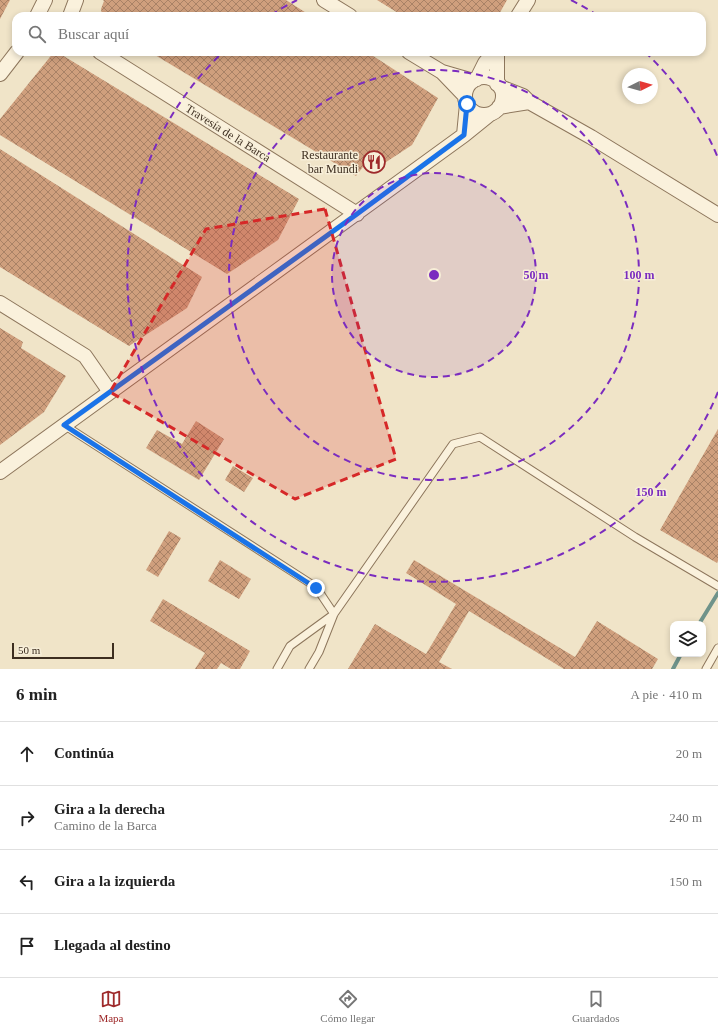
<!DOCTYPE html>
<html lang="es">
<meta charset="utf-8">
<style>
:root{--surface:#fff;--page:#f2f2f2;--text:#222;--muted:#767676;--line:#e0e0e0;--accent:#9e2a2b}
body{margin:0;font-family:Georgia,serif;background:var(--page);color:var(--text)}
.controls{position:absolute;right:12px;bottom:12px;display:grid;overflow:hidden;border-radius:8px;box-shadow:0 2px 6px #0003}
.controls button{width:36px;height:36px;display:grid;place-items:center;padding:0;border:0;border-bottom:1px solid var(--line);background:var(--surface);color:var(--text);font:20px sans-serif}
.compass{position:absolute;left:622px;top:68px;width:36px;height:36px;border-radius:50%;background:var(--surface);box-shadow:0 2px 6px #0003;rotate:85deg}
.scale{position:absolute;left:12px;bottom:10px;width:102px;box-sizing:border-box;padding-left:4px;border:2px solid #3d2e20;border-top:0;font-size:11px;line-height:14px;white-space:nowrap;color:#3d2e20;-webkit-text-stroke:3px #f7eed8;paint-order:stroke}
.stop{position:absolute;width:12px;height:12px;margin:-9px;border:3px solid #1a73e8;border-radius:50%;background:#fff}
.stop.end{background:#1a73e8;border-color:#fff;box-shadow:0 1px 4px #0008}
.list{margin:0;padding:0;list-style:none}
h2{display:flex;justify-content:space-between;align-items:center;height:52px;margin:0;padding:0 16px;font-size:17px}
h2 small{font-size:13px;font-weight:400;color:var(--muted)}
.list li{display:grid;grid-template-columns:26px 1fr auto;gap:12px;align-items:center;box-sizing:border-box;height:64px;padding:0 16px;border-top:1px solid var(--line)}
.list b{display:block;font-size:15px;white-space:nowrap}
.list p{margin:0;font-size:13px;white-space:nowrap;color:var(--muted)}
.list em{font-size:13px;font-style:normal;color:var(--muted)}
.icon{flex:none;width:22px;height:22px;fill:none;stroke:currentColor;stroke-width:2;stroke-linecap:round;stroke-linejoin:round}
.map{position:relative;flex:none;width:718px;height:669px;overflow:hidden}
.search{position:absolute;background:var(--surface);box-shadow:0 2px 6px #0003;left:12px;right:12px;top:12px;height:44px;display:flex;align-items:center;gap:10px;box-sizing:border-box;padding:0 14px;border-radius:12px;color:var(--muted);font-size:15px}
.sheet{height:308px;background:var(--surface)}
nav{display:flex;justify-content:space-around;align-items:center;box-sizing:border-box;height:56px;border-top:1px solid var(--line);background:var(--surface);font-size:11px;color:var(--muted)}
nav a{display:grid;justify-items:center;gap:2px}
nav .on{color:var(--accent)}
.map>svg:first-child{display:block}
</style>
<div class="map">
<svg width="718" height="669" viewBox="0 0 718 669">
<defs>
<pattern id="building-cross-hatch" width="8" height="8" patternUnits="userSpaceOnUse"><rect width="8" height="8" fill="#cf9f7d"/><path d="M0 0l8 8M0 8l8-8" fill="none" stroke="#a98266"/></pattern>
</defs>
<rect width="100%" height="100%" fill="#f0e4c8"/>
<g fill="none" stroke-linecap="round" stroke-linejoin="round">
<path stroke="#6f938a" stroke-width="4" d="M699,624L718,593
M673,669L681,654"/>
</g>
<path fill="url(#building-cross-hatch)" d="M0,0H10L0,19Z
M103,0H286L311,16H102L101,9L104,1Z
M377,0H507L498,16H403Z
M54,52H57L299,199L278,240L227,274L0,135V119Z
M150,52H367L438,98L412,145L377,168L366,163L356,176Z
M462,52H474L466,55Z
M0,149L202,277L187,308L129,346L0,267Z
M0,328L23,342L21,348L66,376L44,412L0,445Z
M196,421L224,439L199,480L146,448L157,430L182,444Z
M718,429V561L717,563L660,530Z
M233,466L253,478L244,492L225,480Z
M169,531L181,538L158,577L146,570Z
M220,560L251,579L239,599L208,581Z
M414,560L575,657L597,621L658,659L652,669H564L469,611L439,662L452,669H348L375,624L426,654L456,604L406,573Z
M163,599L250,651L240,669H231L221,663L217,669H195L205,653L150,621Z"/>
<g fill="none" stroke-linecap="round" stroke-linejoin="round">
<g stroke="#8d765c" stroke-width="9">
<path id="service" d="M64,425L316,587L334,614
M277,669L290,646L334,614
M309,669L319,652L334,614L453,444L480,437L635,537L718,586
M706,669L718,648"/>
</g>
<g stroke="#8d765c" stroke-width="16">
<path id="minor" d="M324,0L350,16
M37,16L45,0
M70,16L76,0
M518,16L528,0
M100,52L357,214
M409,52L442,72
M497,52V84
M0,74L17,52
M465 96a19 19 0 1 1 38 0a19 19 0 1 1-38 0Z
M477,79L485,63L494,52
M465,96L442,72L473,81
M529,102L591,137L718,215
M467,104L464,135L490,114
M499,107L529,102L523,96L500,87
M0,303L85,356L110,392
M0,472L464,135"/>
</g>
<use href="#service" stroke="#faf1dc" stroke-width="7"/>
<use href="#minor" stroke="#faf1dc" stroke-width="14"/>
</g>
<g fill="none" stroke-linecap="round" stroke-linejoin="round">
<path stroke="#1a73e8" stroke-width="5" d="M316,588L64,425L357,214L464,135L467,104"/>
</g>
<path fill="#d62828" fill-opacity="0.2" stroke="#d62828" stroke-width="3" stroke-dasharray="8 5" stroke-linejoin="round" d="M325,209L396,459L295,499L110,392L206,229Z"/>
<circle cx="434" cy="275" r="102" fill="#7b2cbf" fill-opacity=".12"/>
<g fill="none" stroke="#7b2cbf" stroke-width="2" stroke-dasharray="7 5">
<circle cx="434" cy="275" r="102"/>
<circle cx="434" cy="275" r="205"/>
<path d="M718 392A307 307 0 1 1 223 52M271 15A307 307 0 0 1 297 0M571 0A307 307 0 0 1 597 15M645 52A307 307 0 0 1 718 158"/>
</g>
<defs>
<g id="restaurant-ring" transform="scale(1.15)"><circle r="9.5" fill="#f7eed8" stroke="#9e2a2b" stroke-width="1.5"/><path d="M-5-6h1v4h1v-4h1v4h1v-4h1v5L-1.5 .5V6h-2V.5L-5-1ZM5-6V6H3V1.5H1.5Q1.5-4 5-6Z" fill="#9e2a2b"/></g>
</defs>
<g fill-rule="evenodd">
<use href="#restaurant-ring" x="374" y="162"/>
</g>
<g text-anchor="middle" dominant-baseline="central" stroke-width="3" stroke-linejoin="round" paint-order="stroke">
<g font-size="12" fill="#3d2e20" stroke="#f7eed8">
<text transform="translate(228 133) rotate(32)">Travesía de la Barca</text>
</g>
<g font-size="12" fill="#3d2e20" stroke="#f7eed8" text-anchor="end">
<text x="358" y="155">Restaurante<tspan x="358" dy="14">bar Mundi</tspan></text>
</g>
</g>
<circle cx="434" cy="275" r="6" fill="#7b2cbf" stroke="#f7eed8" stroke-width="2"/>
<g font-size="12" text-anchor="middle" font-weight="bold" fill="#7b2cbf" stroke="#f7eed8" stroke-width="3" stroke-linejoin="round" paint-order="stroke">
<text x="536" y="279">50 m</text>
<text x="639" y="279">100 m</text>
<text x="651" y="496">150 m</text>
</g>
</svg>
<div class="controls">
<button><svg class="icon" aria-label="layers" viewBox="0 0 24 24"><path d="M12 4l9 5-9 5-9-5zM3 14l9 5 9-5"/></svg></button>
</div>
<svg class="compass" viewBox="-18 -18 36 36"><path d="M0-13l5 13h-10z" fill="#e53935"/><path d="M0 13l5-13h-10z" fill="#767676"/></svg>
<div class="scale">50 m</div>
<div class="stop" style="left:467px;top:104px"></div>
<div class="stop end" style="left:316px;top:588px"></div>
<div class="search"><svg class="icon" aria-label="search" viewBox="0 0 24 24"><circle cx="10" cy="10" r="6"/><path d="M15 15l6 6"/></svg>Buscar aquí</div>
</div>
<section class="sheet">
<h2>6 min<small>A pie · 410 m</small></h2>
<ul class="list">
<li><svg class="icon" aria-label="ahead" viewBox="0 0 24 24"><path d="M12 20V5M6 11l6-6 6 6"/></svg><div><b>Continúa</b></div><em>20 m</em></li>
<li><svg class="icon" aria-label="right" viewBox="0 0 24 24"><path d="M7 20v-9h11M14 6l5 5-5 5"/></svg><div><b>Gira a la derecha</b><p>Camino de la Barca</p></div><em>240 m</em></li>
<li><svg class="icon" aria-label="left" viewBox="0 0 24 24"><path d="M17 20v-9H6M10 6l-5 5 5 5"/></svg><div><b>Gira a la izquierda</b></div><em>150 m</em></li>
<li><svg class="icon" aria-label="arrive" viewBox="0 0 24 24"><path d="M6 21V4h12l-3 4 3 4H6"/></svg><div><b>Llegada al destino</b></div></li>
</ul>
</section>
<nav>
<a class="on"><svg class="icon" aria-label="map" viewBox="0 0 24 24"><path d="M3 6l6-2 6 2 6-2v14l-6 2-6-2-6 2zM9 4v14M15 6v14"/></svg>Mapa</a>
<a><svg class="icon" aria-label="directions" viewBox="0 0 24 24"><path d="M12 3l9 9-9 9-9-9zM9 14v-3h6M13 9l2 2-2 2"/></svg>Cómo llegar</a>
<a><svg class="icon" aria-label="saved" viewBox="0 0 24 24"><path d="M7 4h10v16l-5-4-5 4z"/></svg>Guardados</a>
</nav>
